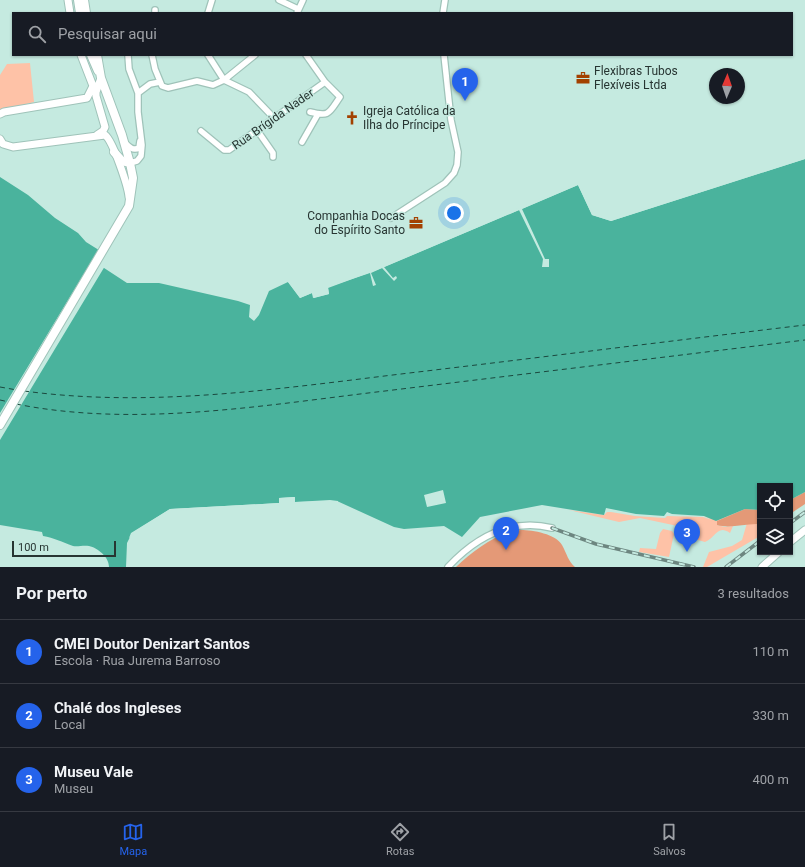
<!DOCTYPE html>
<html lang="pt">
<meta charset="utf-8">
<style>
:root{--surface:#171b24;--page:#242831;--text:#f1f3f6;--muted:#9ea1a6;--line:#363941;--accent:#2563eb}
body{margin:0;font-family:Roboto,sans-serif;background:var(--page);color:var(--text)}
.controls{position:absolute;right:12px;bottom:12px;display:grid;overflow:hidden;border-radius:0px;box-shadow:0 1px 3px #0004}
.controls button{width:36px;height:36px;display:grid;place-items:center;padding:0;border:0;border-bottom:1px solid var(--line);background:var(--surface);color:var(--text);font:20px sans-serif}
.compass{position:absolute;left:709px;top:68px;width:36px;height:36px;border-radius:50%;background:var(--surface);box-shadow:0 1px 3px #0004;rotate:2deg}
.scale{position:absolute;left:12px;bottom:10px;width:104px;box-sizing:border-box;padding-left:4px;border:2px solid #273532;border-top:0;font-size:11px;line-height:14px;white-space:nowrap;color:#273532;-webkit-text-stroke:3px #c5eae0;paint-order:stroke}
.you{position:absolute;left:454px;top:213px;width:14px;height:14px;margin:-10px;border:3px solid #fff;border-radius:50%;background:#1a73e8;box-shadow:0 0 0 6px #1a73e833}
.badge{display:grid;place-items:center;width:26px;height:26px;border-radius:50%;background:var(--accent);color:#fff;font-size:13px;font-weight:700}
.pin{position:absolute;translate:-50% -33px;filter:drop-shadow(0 1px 2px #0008)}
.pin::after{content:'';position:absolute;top:21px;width:14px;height:12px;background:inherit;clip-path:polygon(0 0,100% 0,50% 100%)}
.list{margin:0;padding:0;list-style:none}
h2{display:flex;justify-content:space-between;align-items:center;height:52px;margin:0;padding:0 16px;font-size:17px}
h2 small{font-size:13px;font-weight:400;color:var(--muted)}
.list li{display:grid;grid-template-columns:26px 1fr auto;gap:12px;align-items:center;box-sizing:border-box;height:64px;padding:0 16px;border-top:1px solid var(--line)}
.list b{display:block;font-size:15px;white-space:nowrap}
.list p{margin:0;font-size:13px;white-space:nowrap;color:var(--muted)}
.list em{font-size:13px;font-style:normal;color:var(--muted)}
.icon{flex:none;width:22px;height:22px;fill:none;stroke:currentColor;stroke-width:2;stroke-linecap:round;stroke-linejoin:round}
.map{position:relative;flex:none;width:805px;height:567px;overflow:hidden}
.search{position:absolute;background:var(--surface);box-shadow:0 1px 3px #0004;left:12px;right:12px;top:12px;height:44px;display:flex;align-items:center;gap:10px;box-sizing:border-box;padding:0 14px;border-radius:0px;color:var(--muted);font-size:15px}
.sheet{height:244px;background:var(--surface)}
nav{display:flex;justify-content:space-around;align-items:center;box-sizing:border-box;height:56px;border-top:1px solid var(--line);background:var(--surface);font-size:11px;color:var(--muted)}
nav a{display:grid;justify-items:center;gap:2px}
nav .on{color:var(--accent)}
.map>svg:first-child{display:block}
</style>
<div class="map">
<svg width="805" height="567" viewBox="0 0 805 567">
<rect width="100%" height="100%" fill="#c5eae0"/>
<path fill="#fec2a7" d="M30,63L34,102L0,111V75L7,64Z
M753,494L760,495V510L745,509L717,521V525L725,527L733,526L730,533C717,524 716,538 705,542L698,540L687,528L640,518L619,522L569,510L604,515L607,512H611L635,516L665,518L667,516L703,517L712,520L704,516L707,511L741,496Z
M747,523L760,524V536L707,567H703L709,552L732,546L742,540Z
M663,529L672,531L674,534L669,557L639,552L640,548L656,549L660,533Z"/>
<path fill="#e49977" d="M805,492V504L790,514V500Z
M745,509L760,510V524C745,523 731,529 717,525V521Z
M521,530C533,530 556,534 562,545C567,554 568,561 575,567H456C474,550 496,533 521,530Z"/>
<path fill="#4ab39d" d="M805,159V492L790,500V486H760V510L745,509L716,521L704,516L672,514L667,512L664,516L636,514L606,508L604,515L542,505L480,517L462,537L444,526L404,529L394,527L337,501L295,502L294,497L279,498V503L170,509L132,533L127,543L126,567H109C109,557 98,548 89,546C83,545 78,547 73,546C62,542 54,538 43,536L42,532L0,525V177L28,195L55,218L78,233L86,242L102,252L101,266L127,283H159L238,301L250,305L249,317L254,321L259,315L269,291L288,282L300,298L312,293L314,298L329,294L328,288L382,268L578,185L592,215L611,221Z"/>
<path fill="#c5eae0" d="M805,157V159L611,221L592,215L578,185L522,209L545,259H549V267H542L543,259L519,210L384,267L393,278L396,276L397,278L394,281L382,268L371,273L376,285L373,286L370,273L328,287L329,294L313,298L312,293L300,298L288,282L289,281L301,296L312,291L315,295L327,293V286L381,267L577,183L580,184L593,213L611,219Z
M100,247L104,251L103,265L105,266L0,440V413Z
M443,490L446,503L427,507L424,495Z
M295,497V502L330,500L338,501V503L330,502L295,504L293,499L281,500L279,505L170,511L129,538L131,533L170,509L279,503V498Z"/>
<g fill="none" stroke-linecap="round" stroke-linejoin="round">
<path stroke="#1b483e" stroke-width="1" stroke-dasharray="5 4" stroke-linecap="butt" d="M0,387L17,390
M24,391C151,408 276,389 401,374C536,358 670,341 805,325
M0,400L9,402
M16,404C136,428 265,405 385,391C525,374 665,357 805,340"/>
<g stroke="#9fc3b9" stroke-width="8">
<path id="minor" d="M279,0L298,9
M155,13V10
M208,13L212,0
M297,13L303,0
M443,13L445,0
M128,55L129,69L138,93V112L142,145L141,156L137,161L130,163
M152,55L155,69L162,86L168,88L197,81L213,85L224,80L255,55
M208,55L224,80L249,92L274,118
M306,55L325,82L340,97C329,113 330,117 310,112
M138,93L150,84L160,82
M257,130L273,153V157
M201,131L224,150H229L325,82
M302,142L318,114
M125,143C129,147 133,151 139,148L140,141
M391,218L445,183L454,173L457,165L458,152L451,120L444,55
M448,567C476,537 510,518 552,528"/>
</g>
<g stroke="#9fc3b9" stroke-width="9">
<path id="tertiary" d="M68,0L70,13
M0,114L4,112L87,98L93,86L81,55
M97,135L103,131L105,127L96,96V92L101,78
M0,139L3,144L13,147L105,135C113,141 128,186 129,197
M790,542L805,530
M762,567L779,552"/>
</g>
<g stroke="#9fc3b9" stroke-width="10">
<path id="secondary" d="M78,0L80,13
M84,0L86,13
M91,55L98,71
M114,152L122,161L130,163
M0,425L129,206L133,178L130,163L122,135L101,78L97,55"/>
</g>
<use href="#minor" stroke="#fff" stroke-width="5.5"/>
<use href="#tertiary" stroke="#fff" stroke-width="7"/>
<use href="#secondary" stroke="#fff" stroke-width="8"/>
<g stroke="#6d8680" stroke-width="3.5">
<path id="rail" d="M790,523L805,512
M552,528L596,544L694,567
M726,567L760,541"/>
</g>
<use href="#rail" stroke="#c5eae0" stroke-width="2" stroke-dasharray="6" stroke-linecap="butt"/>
</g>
<defs>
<g id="office-bare" transform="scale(1.08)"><path d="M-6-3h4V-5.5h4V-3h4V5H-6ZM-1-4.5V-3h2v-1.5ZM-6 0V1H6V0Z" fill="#a34100" stroke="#c5eae0" stroke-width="2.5" paint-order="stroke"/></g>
<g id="church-bare" transform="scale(1.08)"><path d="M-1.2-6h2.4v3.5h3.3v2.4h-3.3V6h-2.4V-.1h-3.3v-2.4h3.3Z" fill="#a34100" stroke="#c5eae0" stroke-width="2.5" paint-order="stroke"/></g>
</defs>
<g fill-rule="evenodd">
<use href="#office-bare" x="583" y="78"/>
<use href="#church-bare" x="352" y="118"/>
<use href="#office-bare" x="416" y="223"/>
</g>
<g text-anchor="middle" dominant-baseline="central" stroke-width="3" stroke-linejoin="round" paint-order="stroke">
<g font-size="12" fill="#273532" stroke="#c5eae0" text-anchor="start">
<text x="594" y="71">Flexibras Tubos<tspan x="594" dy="14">Flexíveis Ltda</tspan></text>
<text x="363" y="111">Igreja Católica da<tspan x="363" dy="14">Ilha do Príncipe</tspan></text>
<text x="405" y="216" text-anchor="end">Companhia Docas<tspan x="405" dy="14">do Espírito Santo</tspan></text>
</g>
<g font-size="12" fill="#273532" stroke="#c5eae0">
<text transform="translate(273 119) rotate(-35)">Rua Brígida Nader</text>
</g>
</g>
</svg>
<div class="controls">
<button><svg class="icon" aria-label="locate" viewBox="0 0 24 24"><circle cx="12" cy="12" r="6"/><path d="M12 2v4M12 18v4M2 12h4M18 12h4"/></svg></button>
<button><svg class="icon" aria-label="layers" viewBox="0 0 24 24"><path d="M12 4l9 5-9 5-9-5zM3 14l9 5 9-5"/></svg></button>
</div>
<svg class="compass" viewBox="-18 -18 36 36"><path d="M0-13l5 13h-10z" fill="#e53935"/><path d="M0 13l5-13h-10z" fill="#9ea1a6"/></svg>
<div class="scale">100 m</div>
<div class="you"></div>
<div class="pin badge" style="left:465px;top:101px">1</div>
<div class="pin badge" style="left:506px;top:550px">2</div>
<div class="pin badge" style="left:687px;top:552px">3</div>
<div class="search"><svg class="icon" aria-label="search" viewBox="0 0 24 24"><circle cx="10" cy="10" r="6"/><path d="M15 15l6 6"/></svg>Pesquisar aqui</div>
</div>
<section class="sheet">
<h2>Por perto<small>3 resultados</small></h2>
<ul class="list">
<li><span class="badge">1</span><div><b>CMEI Doutor Denizart Santos</b><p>Escola · Rua Jurema Barroso</p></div><em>110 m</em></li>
<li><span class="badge">2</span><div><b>Chalé dos Ingleses</b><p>Local</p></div><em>330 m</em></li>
<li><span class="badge">3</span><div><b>Museu Vale</b><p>Museu</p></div><em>400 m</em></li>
</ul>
</section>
<nav>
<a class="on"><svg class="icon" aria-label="map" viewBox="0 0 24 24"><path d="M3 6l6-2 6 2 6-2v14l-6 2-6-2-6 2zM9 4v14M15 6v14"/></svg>Mapa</a>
<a><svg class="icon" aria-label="directions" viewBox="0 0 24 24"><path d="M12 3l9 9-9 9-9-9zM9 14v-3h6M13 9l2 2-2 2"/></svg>Rotas</a>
<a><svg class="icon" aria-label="saved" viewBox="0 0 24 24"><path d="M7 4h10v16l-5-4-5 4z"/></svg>Salvos</a>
</nav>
